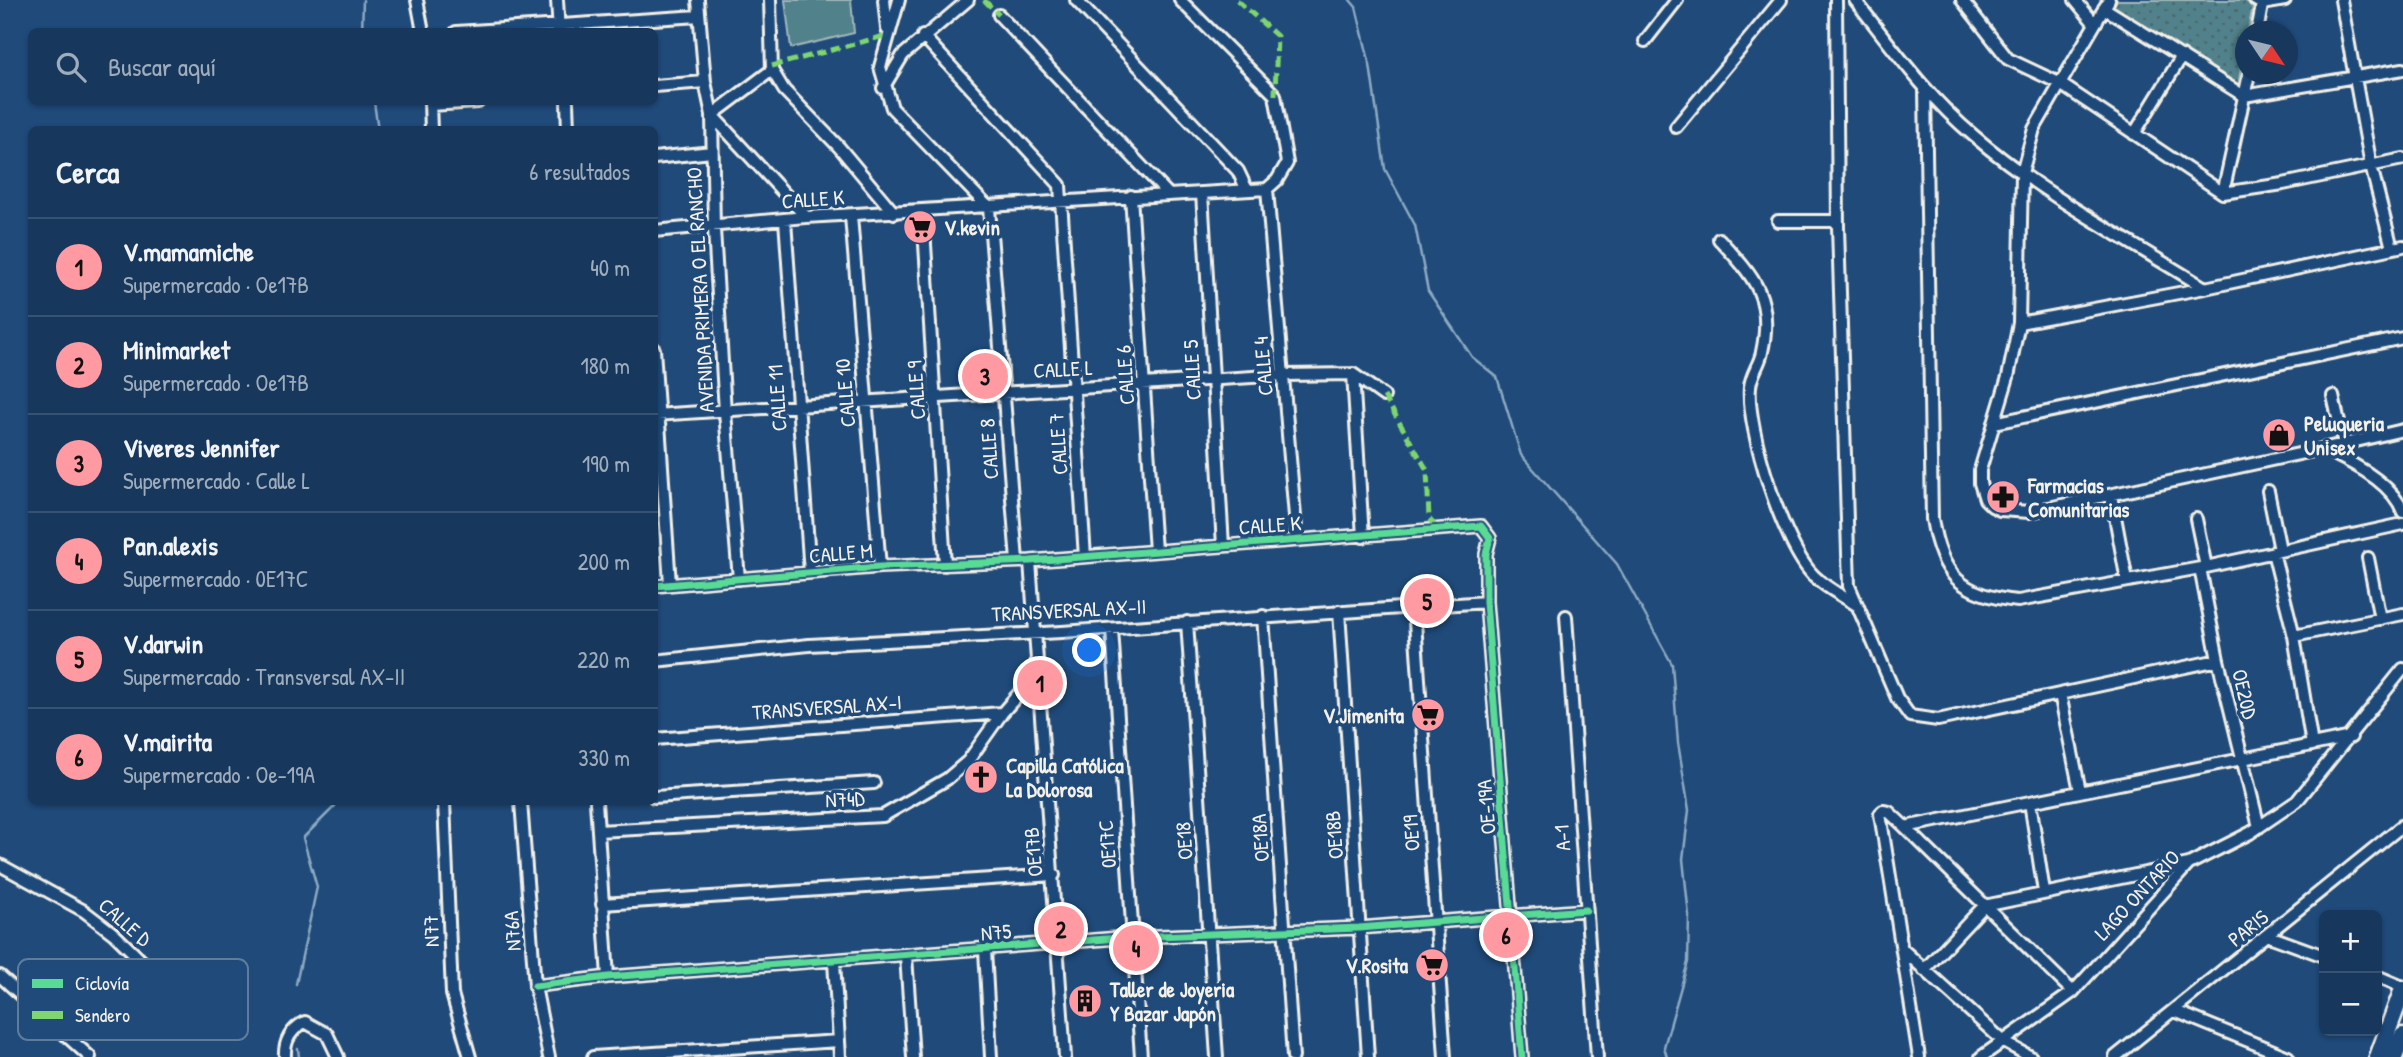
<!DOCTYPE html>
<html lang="es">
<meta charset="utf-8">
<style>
:root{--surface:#17385c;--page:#244365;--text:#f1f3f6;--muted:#9eacbb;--line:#365272;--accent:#ff9aa2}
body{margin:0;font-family:"Patrick Hand",sans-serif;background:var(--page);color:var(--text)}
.controls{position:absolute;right:21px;bottom:21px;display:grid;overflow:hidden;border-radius:10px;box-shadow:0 2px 5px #0004}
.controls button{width:63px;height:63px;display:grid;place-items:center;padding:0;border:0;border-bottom:2px solid var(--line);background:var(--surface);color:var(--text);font:35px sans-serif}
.compass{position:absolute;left:2235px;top:21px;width:63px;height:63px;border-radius:50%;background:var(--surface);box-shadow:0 2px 5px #0004;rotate:125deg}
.you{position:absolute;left:1090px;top:651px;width:24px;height:24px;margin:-18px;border:5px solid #fff;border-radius:50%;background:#1a73e8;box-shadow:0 0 0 10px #1a73e833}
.badge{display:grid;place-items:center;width:46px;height:46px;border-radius:50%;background:var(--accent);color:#111;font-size:23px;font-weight:700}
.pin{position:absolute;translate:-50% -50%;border:4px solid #fff;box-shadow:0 2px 7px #0006}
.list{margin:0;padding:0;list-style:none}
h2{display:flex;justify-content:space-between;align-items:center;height:91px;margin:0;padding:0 28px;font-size:30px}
h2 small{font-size:23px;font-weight:400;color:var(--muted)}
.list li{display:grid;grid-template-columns:46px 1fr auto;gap:21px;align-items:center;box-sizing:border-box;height:98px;padding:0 28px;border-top:2px solid var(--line)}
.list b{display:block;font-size:26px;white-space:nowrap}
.list p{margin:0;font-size:23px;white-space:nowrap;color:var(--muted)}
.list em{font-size:23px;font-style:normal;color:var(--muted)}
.icon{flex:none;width:38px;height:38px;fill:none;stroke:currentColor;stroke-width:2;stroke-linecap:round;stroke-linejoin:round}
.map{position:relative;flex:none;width:2403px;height:1057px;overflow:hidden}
.search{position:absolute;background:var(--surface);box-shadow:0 2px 5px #0004;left:28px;top:28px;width:630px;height:77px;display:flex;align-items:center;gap:18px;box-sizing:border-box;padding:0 24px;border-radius:10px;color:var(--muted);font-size:26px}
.panel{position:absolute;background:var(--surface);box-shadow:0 2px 5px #0004;left:28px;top:126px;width:630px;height:679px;border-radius:10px}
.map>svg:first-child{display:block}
</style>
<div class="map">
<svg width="2403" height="1057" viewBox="0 0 2403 1057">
<defs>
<pattern id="park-dots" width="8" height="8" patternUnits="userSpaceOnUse" patternTransform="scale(1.75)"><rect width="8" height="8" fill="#51818b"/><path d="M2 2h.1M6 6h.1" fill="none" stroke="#4d676c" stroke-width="1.8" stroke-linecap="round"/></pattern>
</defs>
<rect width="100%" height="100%" fill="#1f4a7a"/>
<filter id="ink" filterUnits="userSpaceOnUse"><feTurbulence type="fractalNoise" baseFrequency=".0143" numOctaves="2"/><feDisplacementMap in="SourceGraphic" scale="14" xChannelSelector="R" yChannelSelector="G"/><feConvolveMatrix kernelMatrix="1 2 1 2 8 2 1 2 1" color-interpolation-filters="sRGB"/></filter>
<g filter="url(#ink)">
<path fill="#51818b" stroke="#a2b9ba" stroke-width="2" d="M785,0H851L854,33L791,48Z"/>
<path fill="url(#park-dots)" stroke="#a2b9ba" stroke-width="2" d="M2117,0H2244L2253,6L2248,31L2246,32L2238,88L2112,7Z"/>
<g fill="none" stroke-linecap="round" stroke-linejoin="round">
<path stroke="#8eaac1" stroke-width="2.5" d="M1350,0L1356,7L1370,65L1385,169L1415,225L1428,291L1472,357L1497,377L1521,455L1617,564L1672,664L1678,743L1689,810L1683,859L1689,916L1688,962L1664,1047L1667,1057
M362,32L363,0
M374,102L378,130
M296,984L317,887L303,838L335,806L334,802
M298,1049L299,1057"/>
<g stroke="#f4f1e8" stroke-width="16">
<path id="street" d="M417,0L423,32
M557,0L559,32
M698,0L705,82L712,115L714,229L725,412L739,579
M770,0L772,70L784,90L839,147L894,213
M884,0L887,29
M899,0L880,67L892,108L989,208
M1076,0L1238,171L1247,190
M1180,0L1275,95L1287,163L1277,180L1267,189
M1836,0L1838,227L1849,586L1897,698L1910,716L1938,720L2218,660
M1855,0C1892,47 1927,97 1974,136C2043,195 2128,240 2205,288
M1962,0L2008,59L2059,83L2223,193L2283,184L2403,159
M2075,0L2094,23
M2109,0L2034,129L2022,173L2019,323L2008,377L1980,470V483L1985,499L1992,506L2000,510L2030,512L2322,449C2350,461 2392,482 2403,512
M2255,0L2262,4L2285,0
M2341,0L2371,166L2392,248
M2104,8L2244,96L2403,69
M999,15L1168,194
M456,32L699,16
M2257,32L2263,0
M923,36L1060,185L1085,557
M1645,41L1677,0
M772,70L712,115L806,217
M654,86L705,82
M883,88L903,55L968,0
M1925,89L1932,519C1941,575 1961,596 2018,601L2206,567L2403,524
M430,102L431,130
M567,102L568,130
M430,105L478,102
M1676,127L1781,0
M2134,134L2182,56
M654,158L712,152
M1267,189L1297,540
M1202,193L1223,546
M2223,193L2249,74
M1131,196L1155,551
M989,208L1017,561
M923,212L945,565
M851,216L880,567
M785,220L810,573
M1778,221H1838
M654,231L806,217L1267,189
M1719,239C1753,276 1774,297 1762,352C1760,364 1751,374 1750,387C1746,428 1784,547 1814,576C1826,588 1843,596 1858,606
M2019,323L2205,288L2403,246
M654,349L670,584
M1353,374L1363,537
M2333,396L2344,444
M654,415L1284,375L1353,374L1384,396
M1994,423L2403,338
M2322,449L2403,430
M2268,491L2280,550
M2111,495L2127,581
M2196,519L2206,567
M2273,552L2294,636L2312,745
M2368,558L2380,619
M1030,561L1065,1057
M2200,568L2218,660L2259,827
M654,586L880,567L1030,561L1481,526L1490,538L1486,554V602L1522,1057
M1414,607L1445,1057
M1339,611L1368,1057
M1263,616L1293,1057
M1566,616L1597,1057
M1187,622L1217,1057
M1112,629L1141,1057
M2294,636L2403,614
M654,661L809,645L1062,632L1486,602
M2060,694L2080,791
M654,739L1002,713
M654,797L874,783
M444,802L452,994L470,1057
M521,802L535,986L549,1057
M596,802L608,977
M1905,827L2030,802
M598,831L883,816L947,779L968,761L1002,713L1036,674
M0,865L84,911L114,934L210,1028
M2044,892L2030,802L2351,737
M602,904L1054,875
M2269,936L2324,956
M1902,949L2004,1042L2031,1057
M985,950L991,1057
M906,956L913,1057
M834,962L840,1057
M1924,970L1984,906L2189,864
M0,976L90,1057
M2377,976L2403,987
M535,986L608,977L1133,937L1359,928L1586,910
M2175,1011L2288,1057
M285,1057C284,1042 291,1029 305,1022L327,1034L338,1057
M593,1057L839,1041
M1919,1057L1880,814L1883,811L1889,812L1905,827L2073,992
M1981,1057L2073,992L2189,864L2250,833L2297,801L2403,669
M2115,1057L2403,825"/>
</g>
<g stroke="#f4f1e8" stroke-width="21">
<path id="secondary" d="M2378,1057L2403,989
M2394,1057L2403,1036"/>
</g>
<use href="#street" stroke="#1f4a7a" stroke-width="10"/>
<use href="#secondary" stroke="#1f4a7a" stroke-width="16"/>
<path stroke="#7fd670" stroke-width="5" stroke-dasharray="10 5" stroke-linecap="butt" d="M984,0L999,15
M1237,0L1277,36L1275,95
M772,66L888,35
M1384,396L1427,470L1429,519L1438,529"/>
<g stroke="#1f4a7a" stroke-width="11">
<path id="cycleway" d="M654,586L880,567L1030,561L1481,526L1490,538L1486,554V602L1522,1057
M535,986L608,977L1133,937L1359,928L1586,910"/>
</g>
<use href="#cycleway" stroke="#5adb95" stroke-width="7"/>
</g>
</g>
<defs>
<g id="supermarket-disc" transform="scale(1.75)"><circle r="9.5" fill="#ff9aa2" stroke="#1f4a7a"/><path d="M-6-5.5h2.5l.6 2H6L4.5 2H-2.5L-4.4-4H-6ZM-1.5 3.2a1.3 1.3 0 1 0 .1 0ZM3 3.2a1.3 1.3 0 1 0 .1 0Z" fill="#111"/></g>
<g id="shop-disc" transform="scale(1.75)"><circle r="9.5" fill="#ff9aa2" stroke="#1f4a7a"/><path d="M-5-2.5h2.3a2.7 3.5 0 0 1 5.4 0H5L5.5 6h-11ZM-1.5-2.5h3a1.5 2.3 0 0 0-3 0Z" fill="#111"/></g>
<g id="pharmacy-disc" transform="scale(1.75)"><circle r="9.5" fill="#ff9aa2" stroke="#1f4a7a"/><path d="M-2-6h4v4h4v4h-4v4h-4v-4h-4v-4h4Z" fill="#111"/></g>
<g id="church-disc" transform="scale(1.75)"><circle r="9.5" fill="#ff9aa2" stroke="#1f4a7a"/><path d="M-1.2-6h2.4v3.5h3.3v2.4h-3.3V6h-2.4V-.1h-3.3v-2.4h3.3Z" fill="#111"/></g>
<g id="building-disc" transform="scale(1.75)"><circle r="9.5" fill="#ff9aa2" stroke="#1f4a7a"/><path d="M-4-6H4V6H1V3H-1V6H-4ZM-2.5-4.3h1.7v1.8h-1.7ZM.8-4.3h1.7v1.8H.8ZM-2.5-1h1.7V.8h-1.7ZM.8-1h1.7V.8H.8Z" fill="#111"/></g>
</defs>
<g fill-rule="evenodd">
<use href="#supermarket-disc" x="920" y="227"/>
<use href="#shop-disc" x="2279" y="435"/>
<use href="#pharmacy-disc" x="2003" y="497"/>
<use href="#supermarket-disc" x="1428" y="715"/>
<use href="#church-disc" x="981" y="777"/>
<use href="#supermarket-disc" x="1432" y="965"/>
<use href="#building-disc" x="1085" y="1001"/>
</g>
<g text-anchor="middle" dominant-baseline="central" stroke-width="7" stroke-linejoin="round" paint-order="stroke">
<g font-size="21" fill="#f4f1e8" stroke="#1f4a7a">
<text transform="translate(813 199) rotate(-4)">CALLE K</text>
<text transform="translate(700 290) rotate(-93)">AVENIDA PRIMERA O EL RANCHO</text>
<text transform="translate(1263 366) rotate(-95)">CALLE 4</text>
<text transform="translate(1063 369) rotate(-3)">CALLE L</text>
<text transform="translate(1192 370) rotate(-93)">CALLE 5</text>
<text transform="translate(1125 375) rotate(-94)">CALLE 6</text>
<text transform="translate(916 390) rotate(-94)">CALLE 9</text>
<text transform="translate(845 393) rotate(-95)">CALLE 10</text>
<text transform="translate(777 398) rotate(-94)">CALLE 11</text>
<text transform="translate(1058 444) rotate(-94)">CALLE 7</text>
<text transform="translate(989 449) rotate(-94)">CALLE 8</text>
<text transform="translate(1270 525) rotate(-4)">CALLE K</text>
<text transform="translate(841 553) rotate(-5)">CALLE M</text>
<text transform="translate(1069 610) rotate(-3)">TRANSVERSAL AX-II</text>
<text transform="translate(2245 694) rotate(77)">OE20D</text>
<text transform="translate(827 707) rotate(-4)">TRANSVERSAL AX-I</text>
<text transform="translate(845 799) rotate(-3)">N74D</text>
<text transform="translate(1486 807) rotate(-95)">OE-19A</text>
<text transform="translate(1411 833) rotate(-94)">OE19</text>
<text transform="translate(1334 835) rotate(-94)">OE18B</text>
<text transform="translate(1260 838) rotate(-94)">OE18A</text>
<text transform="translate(1562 838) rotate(-94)">A-1</text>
<text transform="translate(1184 841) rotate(-94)">OE18</text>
<text transform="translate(1107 844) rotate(-94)">0E17C</text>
<text transform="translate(1033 852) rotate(-95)">OE17B</text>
<text transform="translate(2137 895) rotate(-47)">LAGO ONTARIO</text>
<text transform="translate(125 922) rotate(41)">CALLE D</text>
<text transform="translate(2248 928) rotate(-39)">PARIS</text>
<text transform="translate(431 931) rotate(-92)">N77</text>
<text transform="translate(512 931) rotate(-94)">N76A</text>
<text transform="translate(996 932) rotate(-5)">N75</text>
</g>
<g font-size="21" font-weight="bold" fill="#f4f1e8" stroke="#1f4a7a" text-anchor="start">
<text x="944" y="227">V.kevin</text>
<text x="2304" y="423">Peluqueria<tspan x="2304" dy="24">Unisex</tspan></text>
<text x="2028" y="485">Farmacias<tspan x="2028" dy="24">Comunitarias</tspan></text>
<text x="1404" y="715" text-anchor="end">V.Jimenita</text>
<text x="1006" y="765">Capilla Católica<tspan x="1006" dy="24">La Dolorosa</tspan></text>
<text x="1408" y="965" text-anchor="end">V.Rosita</text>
<text x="1110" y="989">Taller de Joyeria<tspan x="1110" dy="24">Y Bazar Japón</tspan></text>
</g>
</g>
<rect x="18" y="959" width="230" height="81" rx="10" fill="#1f4a7a" stroke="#5f7c9b" stroke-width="2"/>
<rect x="32" y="979" width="31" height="9" fill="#5adb95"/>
<rect x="32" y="1011" width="31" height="8" fill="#7fd670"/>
<g font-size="19" fill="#f4f1e8">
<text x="75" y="990">Ciclovía</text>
<text x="75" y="1022">Sendero</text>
</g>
</svg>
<div class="controls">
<button>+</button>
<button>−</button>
</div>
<svg class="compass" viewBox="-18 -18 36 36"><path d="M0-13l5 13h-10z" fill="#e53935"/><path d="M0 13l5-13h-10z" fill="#9eacbb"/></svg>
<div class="you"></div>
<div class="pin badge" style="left:1040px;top:683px">1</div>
<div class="pin badge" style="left:1061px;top:929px">2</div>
<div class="pin badge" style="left:985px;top:376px">3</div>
<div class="pin badge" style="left:1136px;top:948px">4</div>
<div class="pin badge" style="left:1427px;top:601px">5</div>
<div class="pin badge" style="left:1506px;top:935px">6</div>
<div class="search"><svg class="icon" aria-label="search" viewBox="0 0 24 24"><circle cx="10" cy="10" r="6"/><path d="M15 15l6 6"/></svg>Buscar aquí</div>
<section class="panel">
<h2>Cerca<small>6 resultados</small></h2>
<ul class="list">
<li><span class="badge">1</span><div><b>V.mamamiche</b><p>Supermercado · Oe17B</p></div><em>40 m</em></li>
<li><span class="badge">2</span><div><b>Minimarket</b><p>Supermercado · Oe17B</p></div><em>180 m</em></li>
<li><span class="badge">3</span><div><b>Viveres Jennifer</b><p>Supermercado · Calle L</p></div><em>190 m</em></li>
<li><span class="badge">4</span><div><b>Pan.alexis</b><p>Supermercado · 0E17C</p></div><em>200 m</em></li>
<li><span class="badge">5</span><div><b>V.darwin</b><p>Supermercado · Transversal AX-II</p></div><em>220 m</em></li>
<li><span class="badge">6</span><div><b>V.mairita</b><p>Supermercado · Oe-19A</p></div><em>330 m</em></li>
</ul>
</section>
</div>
